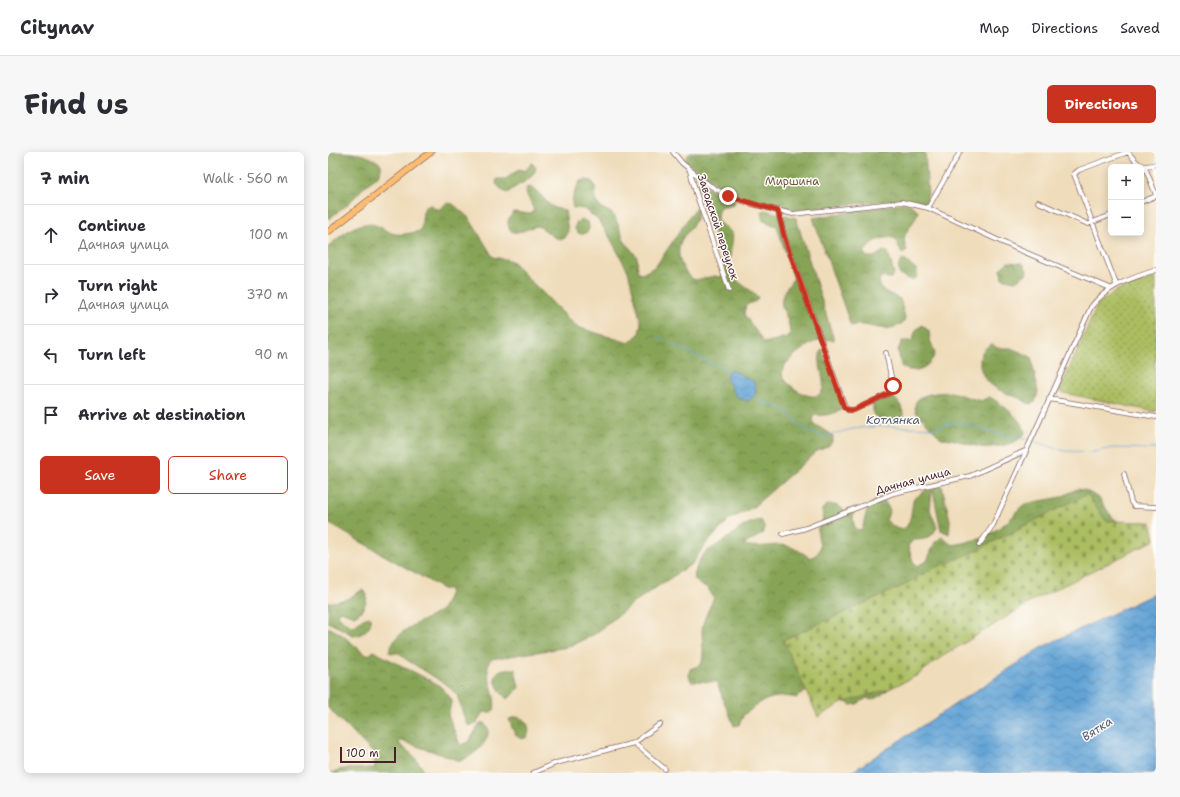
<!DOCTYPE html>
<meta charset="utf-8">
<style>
:root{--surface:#fff;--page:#f7f7f7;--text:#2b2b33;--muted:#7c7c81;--line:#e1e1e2;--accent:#c8321e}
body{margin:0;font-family:"Shantell Sans",sans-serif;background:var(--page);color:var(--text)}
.controls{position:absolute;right:12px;top:12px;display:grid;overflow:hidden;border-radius:6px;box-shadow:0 2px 10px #0003}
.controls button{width:36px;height:36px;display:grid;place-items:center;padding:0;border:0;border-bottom:1px solid var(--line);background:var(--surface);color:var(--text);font:20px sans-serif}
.scale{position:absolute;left:12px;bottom:10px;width:56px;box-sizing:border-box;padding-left:4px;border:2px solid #4a1f2b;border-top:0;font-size:11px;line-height:14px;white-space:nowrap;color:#4a1f2b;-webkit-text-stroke:3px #fdfcf7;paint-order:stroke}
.stop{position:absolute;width:12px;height:12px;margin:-9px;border:3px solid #c8321e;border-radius:50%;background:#fff}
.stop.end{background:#c8321e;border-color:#fff;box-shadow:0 1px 4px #0008}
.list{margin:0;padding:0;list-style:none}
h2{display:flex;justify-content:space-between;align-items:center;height:52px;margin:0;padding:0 16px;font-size:17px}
h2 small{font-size:13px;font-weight:400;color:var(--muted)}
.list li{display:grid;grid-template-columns:26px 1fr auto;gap:12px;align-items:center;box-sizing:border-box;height:60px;padding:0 16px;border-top:1px solid var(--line)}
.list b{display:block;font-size:15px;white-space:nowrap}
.list p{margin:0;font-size:13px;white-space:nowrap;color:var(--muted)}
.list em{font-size:13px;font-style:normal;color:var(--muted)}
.actions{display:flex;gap:8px;padding:12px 16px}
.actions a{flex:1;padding:9px 0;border:1px solid var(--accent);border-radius:6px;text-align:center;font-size:14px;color:var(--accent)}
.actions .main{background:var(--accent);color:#fff}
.icon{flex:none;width:22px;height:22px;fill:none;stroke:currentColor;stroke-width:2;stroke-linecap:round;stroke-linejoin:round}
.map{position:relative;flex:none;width:828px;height:621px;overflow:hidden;border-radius:6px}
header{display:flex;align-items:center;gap:24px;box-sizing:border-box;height:56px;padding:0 20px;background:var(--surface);border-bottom:1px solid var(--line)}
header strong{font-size:19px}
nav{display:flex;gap:22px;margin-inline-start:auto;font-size:14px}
.intro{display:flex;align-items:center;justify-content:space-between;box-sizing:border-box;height:96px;padding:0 24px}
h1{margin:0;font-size:28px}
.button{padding:10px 18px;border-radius:6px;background:var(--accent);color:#fff;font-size:14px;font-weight:700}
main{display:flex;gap:24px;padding:0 24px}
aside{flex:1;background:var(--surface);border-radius:6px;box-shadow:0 2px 10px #0003}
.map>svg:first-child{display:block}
</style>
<header>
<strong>Citynav</strong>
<nav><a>Map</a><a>Directions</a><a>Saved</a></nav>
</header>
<div class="intro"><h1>Find us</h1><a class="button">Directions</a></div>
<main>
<aside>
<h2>7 min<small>Walk · 560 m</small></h2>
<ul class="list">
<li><svg class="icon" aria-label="ahead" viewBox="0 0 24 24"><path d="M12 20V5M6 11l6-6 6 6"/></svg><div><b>Continue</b><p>Дачная улица</p></div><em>100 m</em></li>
<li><svg class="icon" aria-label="right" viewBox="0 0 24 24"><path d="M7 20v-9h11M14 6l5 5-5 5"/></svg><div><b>Turn right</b><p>Дачная улица</p></div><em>370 m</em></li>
<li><svg class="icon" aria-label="left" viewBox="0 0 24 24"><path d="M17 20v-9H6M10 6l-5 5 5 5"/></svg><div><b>Turn left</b></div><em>90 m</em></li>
<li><svg class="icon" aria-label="arrive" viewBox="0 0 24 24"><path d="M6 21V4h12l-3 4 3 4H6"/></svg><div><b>Arrive at destination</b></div></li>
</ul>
<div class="actions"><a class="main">Save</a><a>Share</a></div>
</aside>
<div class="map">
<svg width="828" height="621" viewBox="0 0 828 621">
<defs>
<pattern id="grass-dots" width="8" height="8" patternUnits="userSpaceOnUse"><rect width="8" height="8" fill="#aabd61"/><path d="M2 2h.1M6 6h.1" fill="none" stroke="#8c9950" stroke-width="1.8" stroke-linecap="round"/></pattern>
<pattern id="forest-crowns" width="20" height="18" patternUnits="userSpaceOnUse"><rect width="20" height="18" fill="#87a457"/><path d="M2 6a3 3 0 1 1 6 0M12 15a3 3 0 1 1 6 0" fill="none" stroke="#708548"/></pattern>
<pattern id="cemetery-stones" width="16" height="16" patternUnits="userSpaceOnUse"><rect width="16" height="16" fill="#aabd61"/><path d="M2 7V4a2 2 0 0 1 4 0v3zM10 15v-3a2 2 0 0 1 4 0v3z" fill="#8c9950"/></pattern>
<pattern id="water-waves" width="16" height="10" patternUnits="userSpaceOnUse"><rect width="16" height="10" fill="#62a3d5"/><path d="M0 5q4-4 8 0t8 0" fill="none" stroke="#5384ad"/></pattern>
</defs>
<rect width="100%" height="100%" fill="#fdfcf7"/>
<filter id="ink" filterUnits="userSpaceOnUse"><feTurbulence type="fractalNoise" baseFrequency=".025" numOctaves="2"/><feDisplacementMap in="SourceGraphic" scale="8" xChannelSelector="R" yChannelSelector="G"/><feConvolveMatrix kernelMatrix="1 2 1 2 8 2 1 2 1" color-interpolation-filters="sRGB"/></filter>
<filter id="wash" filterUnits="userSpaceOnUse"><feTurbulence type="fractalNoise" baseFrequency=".012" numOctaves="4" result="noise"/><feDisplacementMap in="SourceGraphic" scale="16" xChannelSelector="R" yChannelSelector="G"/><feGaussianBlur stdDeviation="0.9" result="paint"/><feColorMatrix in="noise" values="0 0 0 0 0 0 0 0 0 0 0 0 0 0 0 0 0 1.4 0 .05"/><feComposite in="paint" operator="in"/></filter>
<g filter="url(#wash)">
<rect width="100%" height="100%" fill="#efdcba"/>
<path fill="url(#grass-dots)" stroke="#7a6e46" d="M828,126V197L826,226L828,237V260L731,240L770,152L791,137Z"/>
<path fill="url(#forest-crowns)" stroke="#686241" d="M0,0C18,0 38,0 53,12V18L49,25L38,33L18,54L0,67Z
M364,0H597L600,44L598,52L574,47L460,59L419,49L390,33L358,10V5Z
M204,11L208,16C205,30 190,30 180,41L175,39L168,32L169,27H178L191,17L197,19Z
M257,28L264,29L267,34L268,49L272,55L283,61L287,65L297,90L309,105L310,120L316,121L328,114L371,51C369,58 371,63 367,69C364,76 358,81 354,87C346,101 354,121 367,128L387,124L392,125L396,121L394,105L369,30L407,49L406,52L392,55C383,74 397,70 404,82C407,87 398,107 404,121C410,133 422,136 430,145L428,149L418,153L416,162L436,191L459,185L462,182C461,154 441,157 466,126L449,74L435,69L433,60L437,58L468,66L506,188C502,188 495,187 491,188C481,191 452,211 454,222C456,232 484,252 493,241C501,232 486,210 494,197L514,255L512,259C503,262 497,264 487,263L485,265L486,272L505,284C506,293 497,296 489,299L425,355L401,368L375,395L365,411L305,451L267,482L240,495L163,507C153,518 170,541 166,558L161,561L155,560L148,572L141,574L138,571L129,543L119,533L76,506L72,501H64L61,500C66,476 96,471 113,458C117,454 120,444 123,438L115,437L0,371V95C10,86 26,71 40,72C51,72 57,79 66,82C74,83 84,81 92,79C96,71 92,62 98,54L103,53L110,58L119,51L125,52L141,66L165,105C175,108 184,105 190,116L249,175L301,191L311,182L313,171L300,119L280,82L269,67L257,57L245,56C242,48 248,37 252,29Z
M199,35C210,35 216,50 225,55C230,58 234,56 237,59L240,79L237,86C224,90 219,76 209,74C199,76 179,90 180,68L186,60L202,62L205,60C207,50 195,45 199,35Z
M577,51L583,53L590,59C586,76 570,80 579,98L574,102L567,86C555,84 542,89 536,101L539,105H546L555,99L560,100L566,122L563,126L552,125C548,139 563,142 572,147L577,165L576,170C556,185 539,168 523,174L485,66Z
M247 75a7 7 0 1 1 14 0a7 7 0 1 1-14 0Z
M575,107L589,118V125L584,128L572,123C569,116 570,113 575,107Z
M680,110L695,111L699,119L698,122L687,129L674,126L673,116Z
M594,173L601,179L602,188L607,201C603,215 586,224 573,214L570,198L574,189H584L588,178Z
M664,192L669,196H683L703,205L710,240L707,250L703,252C698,251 694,247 689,245C672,240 651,230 652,209C652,200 657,196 664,192Z
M623,240L653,249L661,245C671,249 698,270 697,282C688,293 667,296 653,295C639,293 628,286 613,286L588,260C581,240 611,241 623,240Z
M559,242C568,245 576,255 575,265C568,272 551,270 545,262V249Z
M610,331L614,334L622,368L621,382L613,378L605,339L607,332Z
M602,335L604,338L602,358L609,375C604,386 598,388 585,388L580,394L585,409L589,414L599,409L607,390L614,385L624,393C645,390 667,382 682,367C688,362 690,356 697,352L733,345L749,337L756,338L770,345L784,365L795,373L710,443L574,526L552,544L543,548L539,546L529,552L523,553L488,532L468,546C455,542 436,546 426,555C422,558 421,560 416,562L411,573L406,574C401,559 393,546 389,530L363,529L361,524L362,517L373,513C377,501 374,491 374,479C375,467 381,457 386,446L379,435L373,434L366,426C371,397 381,400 401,385C413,376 417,371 433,368L437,376L434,382L415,393C447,399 451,383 482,406C504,397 480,382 495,368L494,357L501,352L510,354L518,359L526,357L525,368L527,377L534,378L540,354L554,345L562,358L558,368C580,391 583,367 585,348Z
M34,438L39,442C39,451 35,460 26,464L13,459L10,460V463C30,486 26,466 43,465C45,474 35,483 27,484L0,470V451L19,447Z
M0,475L13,482L38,503L43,502L45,499L111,533L119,541L124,549L120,563L132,593L141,590L152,571H156L161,578C158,595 147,602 132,609L71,588L72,593L85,603L98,621H3L14,617L47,616L45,601L0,556Z
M187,517L191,535L186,542L179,547C173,541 161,526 171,519C175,516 183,517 187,517Z
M189,565L197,568C201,574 202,579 199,585L194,587C185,583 184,575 181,567Z"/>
<path fill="url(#cemetery-stones)" stroke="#7a6e46" d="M759,342L778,369L823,370L827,388L706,448L612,506L590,523L561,537L514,551L490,565L455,488L575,434L597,420L641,402Z"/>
<path fill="url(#water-waves)" stroke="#566180" d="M400,219H406L426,230C429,240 429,243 420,249L410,246L398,226Z
M828,441V621H522L716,494Z"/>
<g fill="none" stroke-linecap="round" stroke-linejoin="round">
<path stroke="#62a3d5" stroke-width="1" d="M330,185L401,220
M427,244L432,249L456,257L475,276L494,285L524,277L551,274L607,276L627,270L671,282L702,288
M705,289L737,299L767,300L784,296L828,297"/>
</g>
</g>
<g filter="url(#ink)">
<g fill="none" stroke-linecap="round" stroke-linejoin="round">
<g stroke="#84615d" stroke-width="5.5">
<path id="minor" d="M345,0L354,11L381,33L400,44L420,51L465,62L574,50L600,56L687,96L782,136
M817,15L828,43
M362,19L368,41L401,138
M710,50L760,72L783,63
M813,50L828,44
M600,56L632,0
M450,59L456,84L517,255L520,258H526L562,241L565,234L558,201
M788,132L746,22L751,18L800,0C810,12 812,17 828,12
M721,247L828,265
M796,322L803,350L806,354L828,355
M455,382L478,376L566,341L642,324L697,299
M651,393L665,373L763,155C780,133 802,127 828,118
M306,591L337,617
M205,621L228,611L306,591L332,572"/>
</g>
<g stroke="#84615d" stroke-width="7">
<path id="highway" d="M0,80L103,0"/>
</g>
<use href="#minor" stroke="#fff" stroke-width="4"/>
<use href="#highway" stroke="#fdbc6f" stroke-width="5.5"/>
</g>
</g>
<g fill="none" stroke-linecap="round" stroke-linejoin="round" filter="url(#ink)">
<path stroke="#c8321e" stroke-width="5" d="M400,44L450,59L456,84L516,255L520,258H526L562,241L565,234"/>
</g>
<g text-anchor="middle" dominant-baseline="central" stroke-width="3" stroke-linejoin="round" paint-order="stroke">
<g font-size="11" fill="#6c563e" stroke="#fdfcf7">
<text x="464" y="29">Миршина</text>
</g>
<g font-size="11" fill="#4a1f2b" stroke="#fdfcf7">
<text transform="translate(390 75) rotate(72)">Заводской переулок</text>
<text transform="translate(585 329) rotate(-15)">Дачная улица</text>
</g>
<g font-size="12" font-style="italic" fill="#555a77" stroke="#fdfcf7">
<text x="565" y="268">Котлянка</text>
<text transform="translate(769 577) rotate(-33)">Вятка</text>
</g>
</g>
</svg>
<div class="controls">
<button>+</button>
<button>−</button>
</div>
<div class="scale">100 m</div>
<div class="stop" style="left:565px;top:234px"></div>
<div class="stop end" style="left:400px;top:44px"></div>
</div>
</main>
